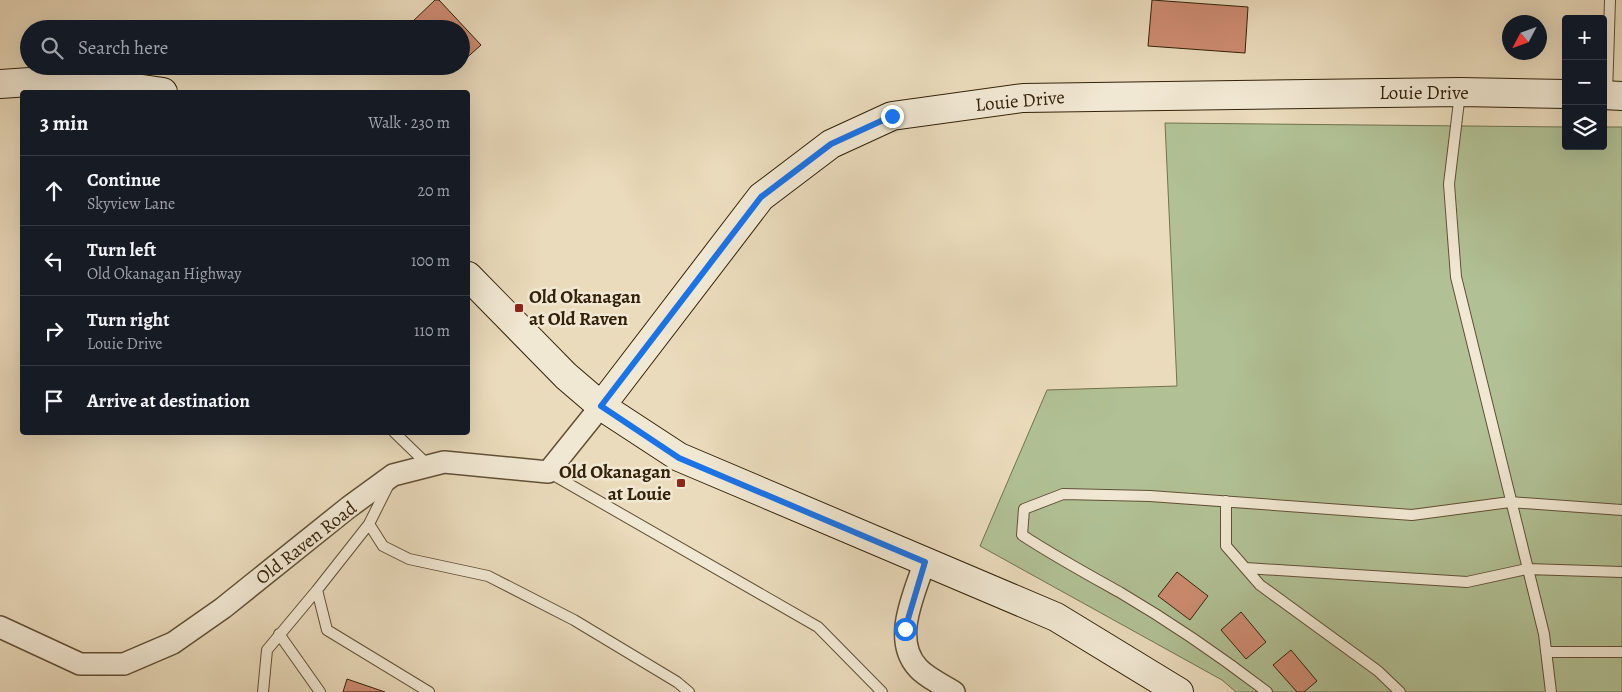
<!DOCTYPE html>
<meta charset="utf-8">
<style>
:root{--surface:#171b24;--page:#20242c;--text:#f1f3f6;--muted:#9ea1a6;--line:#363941}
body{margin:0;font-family:Alegreya,serif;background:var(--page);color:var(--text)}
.controls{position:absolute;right:15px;top:15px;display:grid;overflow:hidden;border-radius:5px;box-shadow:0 5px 20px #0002}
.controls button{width:45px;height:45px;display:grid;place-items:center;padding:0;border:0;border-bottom:1px solid var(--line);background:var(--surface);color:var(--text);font:25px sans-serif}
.compass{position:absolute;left:1502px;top:15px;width:45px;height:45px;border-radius:50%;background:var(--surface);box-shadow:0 5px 20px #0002;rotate:229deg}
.stop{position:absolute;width:15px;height:15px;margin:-11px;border:4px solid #1a73e8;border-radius:50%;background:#fff}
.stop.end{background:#1a73e8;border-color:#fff;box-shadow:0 1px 5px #0008}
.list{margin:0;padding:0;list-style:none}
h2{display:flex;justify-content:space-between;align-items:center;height:65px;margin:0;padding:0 20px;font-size:21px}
h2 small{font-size:16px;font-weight:400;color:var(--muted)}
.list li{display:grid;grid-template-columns:32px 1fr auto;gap:15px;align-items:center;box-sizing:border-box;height:70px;padding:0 20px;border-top:1px solid var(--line)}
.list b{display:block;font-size:19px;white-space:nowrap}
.list p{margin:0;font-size:16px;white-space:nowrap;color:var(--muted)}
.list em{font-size:16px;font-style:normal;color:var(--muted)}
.icon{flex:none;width:28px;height:28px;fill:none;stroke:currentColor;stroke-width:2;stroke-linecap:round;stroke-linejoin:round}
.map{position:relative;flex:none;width:1622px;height:692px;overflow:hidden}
.search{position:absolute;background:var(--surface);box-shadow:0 5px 20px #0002;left:20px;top:20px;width:450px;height:55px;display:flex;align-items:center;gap:12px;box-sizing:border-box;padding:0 18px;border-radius:28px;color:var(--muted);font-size:19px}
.panel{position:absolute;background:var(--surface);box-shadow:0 5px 20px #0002;left:20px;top:90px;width:450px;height:345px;border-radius:5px}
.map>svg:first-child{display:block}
</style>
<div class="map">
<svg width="1622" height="692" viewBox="0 0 1622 692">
<rect width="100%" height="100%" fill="#eadbbc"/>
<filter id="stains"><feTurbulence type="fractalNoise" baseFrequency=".004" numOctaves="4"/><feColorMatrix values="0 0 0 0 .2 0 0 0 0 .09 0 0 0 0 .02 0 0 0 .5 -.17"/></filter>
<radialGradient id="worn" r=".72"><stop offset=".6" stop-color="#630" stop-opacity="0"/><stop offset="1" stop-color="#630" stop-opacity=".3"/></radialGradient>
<path fill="#b1c195" stroke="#72724f" d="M1165,123L1566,127V146H1603V127H1622V692H1236L1222,680L980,546L1047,390L1177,386Z"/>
<path fill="#cd8c72" stroke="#332209" d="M435,0H439L481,45L461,63V29H414L410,24Z
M1152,0L1248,7L1245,53L1148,46Z
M1177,572L1208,596L1190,620L1158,596Z
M1241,612L1266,642L1246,659L1221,630Z
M1291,650L1317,681L1304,692H1297L1273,665Z
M347,679L385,692H343Z"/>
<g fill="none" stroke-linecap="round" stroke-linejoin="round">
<g stroke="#615036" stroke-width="12">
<path id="lane" d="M1460,93L1449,184L1456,277L1544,634L1551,692
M1607,94L1610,0
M394,432L428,465
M548,472L818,627L882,692
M389,484L369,524L317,590L327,630L429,692
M1226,501V546L1260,585L1378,671L1400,692
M369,524L383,546L409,559L488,576L574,620L677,682L689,692
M1246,568L1467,582L1527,569L1622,572
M279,634L320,692
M1546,652H1622
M263,692L267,650L317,590
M1267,692C1220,656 1172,623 1121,593C1087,574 1054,556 1022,535L1024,509L1063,494L1150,496L1412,515L1510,502L1622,510"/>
</g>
<g stroke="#615036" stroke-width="24">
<path id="street" d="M925,561C915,593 891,639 918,668C927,678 943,685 954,692
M0,627L80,664H124L173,643L223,608L349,507L393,475L444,462L548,472L601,406"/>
</g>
<g stroke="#332209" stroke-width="30">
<path id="secondary" d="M0,84L74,79L163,92
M1603,95L1622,96
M468,276L566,376L601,406L679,457L1056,617L1179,692
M601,406L761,197L831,144L892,116L1023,98L1460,92L1566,94"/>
</g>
<use href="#lane" stroke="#f1e8d3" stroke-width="10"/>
<use href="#street" stroke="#f1e8d3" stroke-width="21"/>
<use href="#secondary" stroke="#f1e8d3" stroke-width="28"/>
</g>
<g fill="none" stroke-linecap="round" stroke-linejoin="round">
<path stroke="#1a73e8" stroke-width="6" d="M892,116L831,144L761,197L601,406L679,458L925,562L905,629"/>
</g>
<g fill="#8f2418" stroke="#f1e8d3" stroke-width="2">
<rect x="514" y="303" width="10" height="10" rx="2.5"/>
<rect x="676" y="478" width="10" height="10" rx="2.5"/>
</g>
<g text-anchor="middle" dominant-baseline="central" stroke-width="5" stroke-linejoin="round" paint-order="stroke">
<g font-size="19" fill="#332209" stroke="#f1e8d3">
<text x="1424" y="93">Louie Drive</text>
<text transform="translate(1020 101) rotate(-5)">Louie Drive</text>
<text transform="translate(306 543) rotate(-38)">Old Raven Road</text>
</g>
<g font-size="19" font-weight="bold" fill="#332209" stroke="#f1e8d3" text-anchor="start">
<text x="529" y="297">Old Okanagan<tspan x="529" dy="22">at Old Raven</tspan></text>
<text x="671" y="472" text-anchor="end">Old Okanagan<tspan x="671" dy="22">at Louie</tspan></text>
</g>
</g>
<rect width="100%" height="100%" filter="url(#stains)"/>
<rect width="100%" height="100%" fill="url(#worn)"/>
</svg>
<div class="controls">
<button>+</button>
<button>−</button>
<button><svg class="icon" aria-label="layers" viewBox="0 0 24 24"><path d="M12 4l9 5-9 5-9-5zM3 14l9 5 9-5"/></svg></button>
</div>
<svg class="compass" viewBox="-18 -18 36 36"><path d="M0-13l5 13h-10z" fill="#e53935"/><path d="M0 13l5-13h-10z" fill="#9ea1a6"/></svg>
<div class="stop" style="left:905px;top:629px"></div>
<div class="stop end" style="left:892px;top:116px"></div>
<div class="search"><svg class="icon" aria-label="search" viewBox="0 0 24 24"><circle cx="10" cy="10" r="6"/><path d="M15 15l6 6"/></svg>Search here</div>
<section class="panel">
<h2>3 min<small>Walk · 230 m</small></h2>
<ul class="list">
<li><svg class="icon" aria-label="ahead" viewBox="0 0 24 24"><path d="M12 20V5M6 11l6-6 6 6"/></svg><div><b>Continue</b><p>Skyview Lane</p></div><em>20 m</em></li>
<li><svg class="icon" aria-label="left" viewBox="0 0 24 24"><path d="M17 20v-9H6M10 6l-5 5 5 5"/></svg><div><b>Turn left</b><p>Old Okanagan Highway</p></div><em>100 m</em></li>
<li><svg class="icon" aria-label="right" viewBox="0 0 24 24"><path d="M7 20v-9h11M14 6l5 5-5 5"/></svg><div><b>Turn right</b><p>Louie Drive</p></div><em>110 m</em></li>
<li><svg class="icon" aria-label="arrive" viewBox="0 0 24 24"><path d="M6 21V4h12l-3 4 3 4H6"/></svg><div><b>Arrive at destination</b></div></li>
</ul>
</section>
</div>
